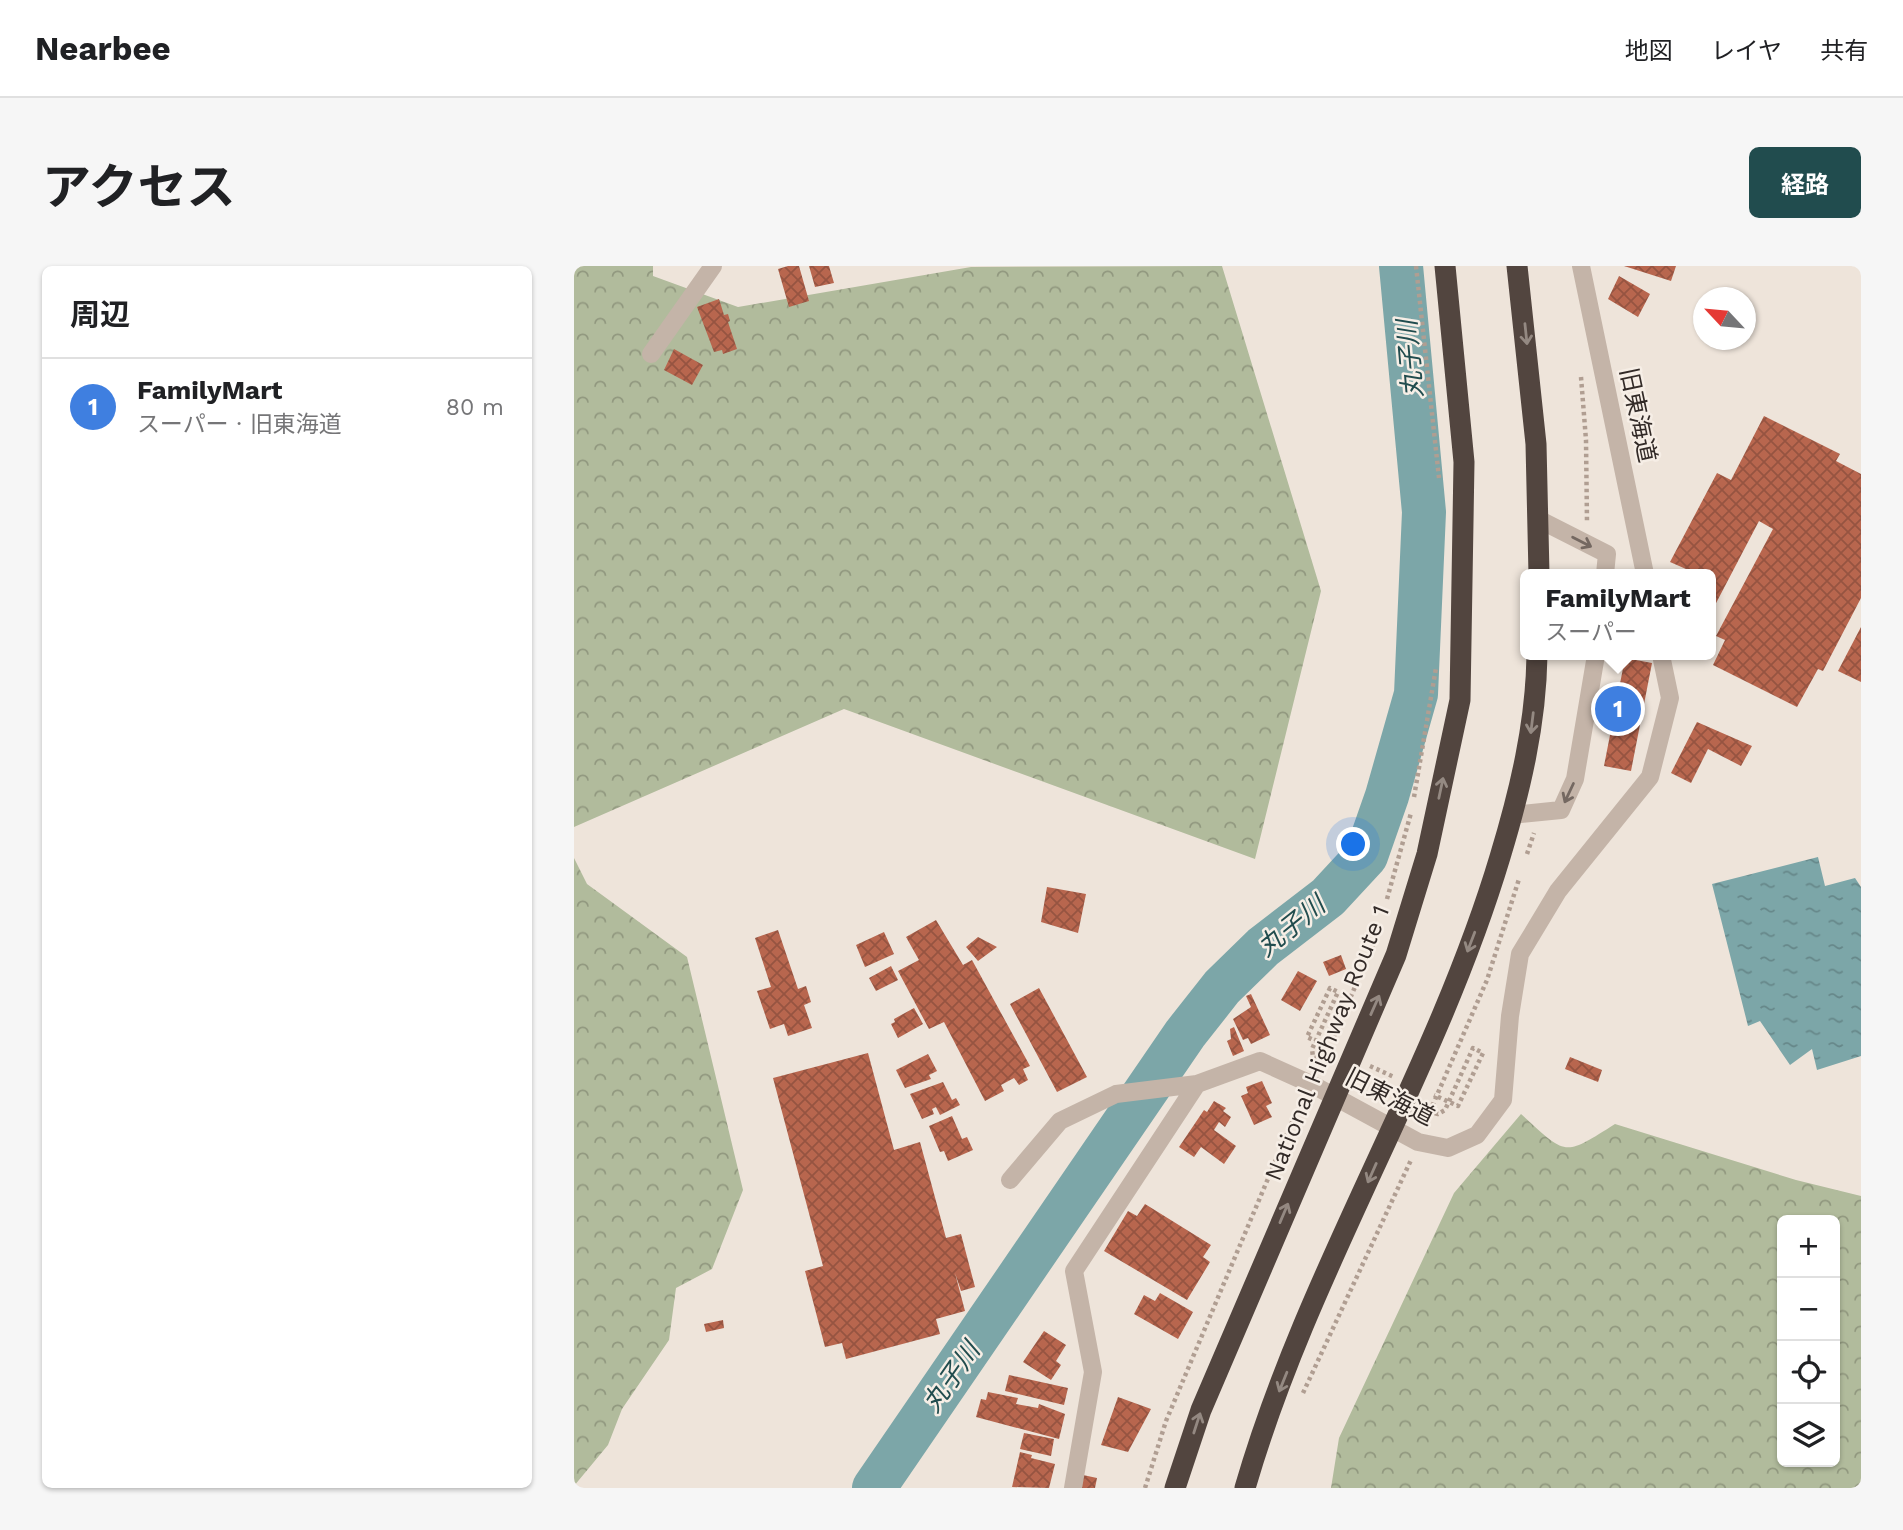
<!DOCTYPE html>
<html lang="ja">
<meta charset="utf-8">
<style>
:root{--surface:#fff;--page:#f6f6f6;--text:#202124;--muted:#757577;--line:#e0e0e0;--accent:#214c4e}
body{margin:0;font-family:"Work Sans","Noto Sans JP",sans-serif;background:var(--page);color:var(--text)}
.controls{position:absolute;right:21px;bottom:21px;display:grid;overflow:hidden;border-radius:10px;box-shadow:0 2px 5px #0004}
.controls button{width:63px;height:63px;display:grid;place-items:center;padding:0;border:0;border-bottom:2px solid var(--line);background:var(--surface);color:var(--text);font:35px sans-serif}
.compass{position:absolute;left:1119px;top:21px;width:63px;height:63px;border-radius:50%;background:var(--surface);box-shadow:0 2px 5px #0004;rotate:296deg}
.you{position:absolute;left:780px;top:579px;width:24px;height:24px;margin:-18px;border:5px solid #fff;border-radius:50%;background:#1a73e8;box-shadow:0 0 0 10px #1a73e833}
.badge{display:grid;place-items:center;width:46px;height:46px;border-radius:50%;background:var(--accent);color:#fff;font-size:23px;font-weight:700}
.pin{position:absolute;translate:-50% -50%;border:4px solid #fff;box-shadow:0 2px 7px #0006}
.popup{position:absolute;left:946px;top:303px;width:196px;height:91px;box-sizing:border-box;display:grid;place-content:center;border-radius:10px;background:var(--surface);filter:drop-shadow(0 2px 5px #0005);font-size:23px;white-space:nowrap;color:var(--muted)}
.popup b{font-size:26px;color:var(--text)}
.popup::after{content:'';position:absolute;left:50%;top:100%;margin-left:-14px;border:14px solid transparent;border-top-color:var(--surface)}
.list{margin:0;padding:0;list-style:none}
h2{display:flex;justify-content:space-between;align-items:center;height:91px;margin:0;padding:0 28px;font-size:30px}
h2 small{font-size:23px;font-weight:400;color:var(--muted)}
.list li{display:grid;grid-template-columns:46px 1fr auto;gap:21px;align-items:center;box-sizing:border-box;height:98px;padding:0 28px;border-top:2px solid var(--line)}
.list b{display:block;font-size:26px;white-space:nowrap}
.list p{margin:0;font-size:23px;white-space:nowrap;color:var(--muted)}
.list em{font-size:23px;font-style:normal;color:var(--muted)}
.icon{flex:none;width:38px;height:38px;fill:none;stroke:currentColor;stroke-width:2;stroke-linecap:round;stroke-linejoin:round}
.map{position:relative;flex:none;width:1287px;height:1222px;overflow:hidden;border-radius:10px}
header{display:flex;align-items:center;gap:42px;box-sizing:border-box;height:98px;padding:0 35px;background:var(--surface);border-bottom:2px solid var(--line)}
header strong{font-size:33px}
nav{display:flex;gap:38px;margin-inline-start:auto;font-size:24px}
.intro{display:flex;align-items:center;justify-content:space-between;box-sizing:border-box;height:168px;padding:0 42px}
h1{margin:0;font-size:49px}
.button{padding:18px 32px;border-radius:10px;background:var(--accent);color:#fff;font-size:24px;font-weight:700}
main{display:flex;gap:42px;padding:0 42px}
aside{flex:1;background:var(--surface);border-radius:10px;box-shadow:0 2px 5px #0004}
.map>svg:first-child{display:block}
</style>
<header>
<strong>Nearbee</strong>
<nav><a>地図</a><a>レイヤ</a><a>共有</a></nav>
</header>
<div class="intro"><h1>アクセス</h1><a class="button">経路</a></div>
<main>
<aside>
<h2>周辺<small></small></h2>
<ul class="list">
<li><span class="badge" style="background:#3f7fe0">1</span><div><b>FamilyMart</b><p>スーパー · 旧東海道</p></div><em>80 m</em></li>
</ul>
</aside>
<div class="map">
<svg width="1287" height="1222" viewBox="0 0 1287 1222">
<defs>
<pattern id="forest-crowns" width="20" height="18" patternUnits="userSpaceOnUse" patternTransform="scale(1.75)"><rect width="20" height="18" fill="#b1bb9c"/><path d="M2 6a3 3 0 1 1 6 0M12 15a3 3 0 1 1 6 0" fill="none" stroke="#91987f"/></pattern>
<pattern id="water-ripples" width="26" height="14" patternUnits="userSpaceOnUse" patternTransform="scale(1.75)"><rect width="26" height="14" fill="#7ca6a8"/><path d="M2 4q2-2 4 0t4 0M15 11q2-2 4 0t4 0" fill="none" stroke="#668789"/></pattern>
<pattern id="building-cross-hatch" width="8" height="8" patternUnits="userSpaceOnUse" patternTransform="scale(1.75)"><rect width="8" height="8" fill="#b8664e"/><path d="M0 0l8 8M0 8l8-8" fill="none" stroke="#965441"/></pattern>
</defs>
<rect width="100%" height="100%" fill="#eee4da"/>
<path fill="url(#forest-crowns)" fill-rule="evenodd" d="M0,0H79V10L164,41L397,1L648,0L747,325L681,593L270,443L0,561Z
M0,592L13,618L113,691L169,924L138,1003L102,1022L95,1074L48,1143L34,1179L0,1220Z
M947,848C993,890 989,891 1041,858L1222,914L1287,930V1222H757L765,1172L880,927ZM1261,954V1196H1208V954Z"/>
<path fill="url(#water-ripples)" d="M1244,591L1251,620L1281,612L1287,621V790L1243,804L1238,783L1216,799L1186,755L1174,760L1138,618Z"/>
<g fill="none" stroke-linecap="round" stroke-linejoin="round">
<path stroke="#7ca6a8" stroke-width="44" d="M300,1222L611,768L648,721L689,681L754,631L792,590L813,530L842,428L850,246L827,0"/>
</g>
<path fill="url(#building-cross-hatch)" d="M214,0H225L235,35L215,41L204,3Z
M235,0H255L260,17L241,21Z
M1050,0H1102L1097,15Z
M1045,10L1076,28L1064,51L1034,33Z
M145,33L150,49L154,48L156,55L154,56L163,83L149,88L148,84L140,86L123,41Z
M100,83L129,99L118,119L90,104Z
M1190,150L1266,188L1262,195L1287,208V332L1249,405L1244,403L1223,441L1139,399L1151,374L1142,370L1199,263L1185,255L1140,341L1137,339V308H1110L1112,303L1096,296L1143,207L1157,214Z
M1287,361V416L1264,405Z
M1051,392L1078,397L1057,505L1030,500Z
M1123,456L1178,480L1167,500L1134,483L1117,517L1097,507Z
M473,621L512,628L504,667L467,656Z
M362,654L389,699L398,694L456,800L449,803L454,814L445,819L440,812L427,819L430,825L411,835L370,756L355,763L324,705L345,694L332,671Z
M204,664L224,723L232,720L237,736L230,739L238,762L214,770L210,758L196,763L183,725L197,721L181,672Z
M310,666L320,688L291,701L282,679Z
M404,671L423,681L404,695L392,681Z
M767,689L772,703L755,710L749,696Z
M317,700L324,714L302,725L295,712Z
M724,705L743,715L726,745L707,734Z
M465,722L513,811L483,826L436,738Z
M677,728L696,769L677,778L674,772L669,774L659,753L677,741L672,730Z
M340,742L349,758L324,772L317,758L321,756L320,753Z
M660,761L670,785L659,790L653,775L657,773L656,763Z
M294,787L320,884L346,876L372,972L387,968L401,1021L387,1025L381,1007L391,1045L362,1053L366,1068L272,1093L268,1077L251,1081L231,1005L249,1000L199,812Z
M354,788L363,805L355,809L357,813L331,822L322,804Z
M996,791L1028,804L1024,816L991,803Z
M688,815L698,837L692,840L698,851L680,859L667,830L674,827L672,821Z
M369,816L378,834L382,832L386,839L366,849L362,841L358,843L360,848L348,853L336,828Z
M640,835L652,842L649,845L657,851L651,861L645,856L640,864L662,880L650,898L627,881L620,891L605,881L630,844L633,846Z
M378,850L388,873L393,871L399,884L374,895L370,885L366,886L355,860Z
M571,938L637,979L629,991L636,996L613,1034L530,985L554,945L563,950Z
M586,1027L619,1046L604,1073L560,1048L570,1029L581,1035Z
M149,1054L150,1062L132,1066L130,1058Z
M470,1065L492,1079L482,1095L487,1099L477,1114L449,1096Z
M435,1109L494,1122L490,1139L431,1125Z
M414,1126L444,1132L442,1138L464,1142L465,1138L491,1148L485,1173L402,1151L407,1133L412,1134Z
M544,1131L577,1143L554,1186L527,1179Z
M450,1167L480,1173L477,1190L446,1183Z
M446,1186L458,1189L457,1192L481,1198L475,1222L438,1221Z
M509,1209L523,1212L521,1222H506Z"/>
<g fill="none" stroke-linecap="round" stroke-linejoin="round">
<path stroke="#b09e92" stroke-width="4.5" stroke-dasharray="3.5 3.5" stroke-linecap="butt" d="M842,0L865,212
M1007,111L1012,174L1013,256
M840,531L862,402
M953,588L960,567
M813,633L837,547
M760,770L802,672
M750,795L739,791L738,783L764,726L756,722L733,771L759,783
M796,800L820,811
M854,845L864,848L871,844L899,782L909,787L884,840L860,829
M850,859L913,714L945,613
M729,1127L837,894
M571,1222L592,1155L717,858L730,835"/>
<path stroke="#c4b4a8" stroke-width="18" d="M1007,0L1071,308
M77,88L139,0
M966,254L1033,288L1031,308
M938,549L987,544L1001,513L1022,389
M436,914L486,855L542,828L623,818
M499,1222L519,1106L500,1005L623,818L686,795L739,819L844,876L874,882L903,869L929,834L936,750L946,688L984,625L1076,511L1096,432L1087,389"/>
<path stroke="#52453f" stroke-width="21" d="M943,0L962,178L965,308
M601,1222L627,1144L822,689L853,588L886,434L890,196L871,0
M671,1222C734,1004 861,808 926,591C946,525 962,458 963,389"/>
</g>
<defs><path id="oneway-shaft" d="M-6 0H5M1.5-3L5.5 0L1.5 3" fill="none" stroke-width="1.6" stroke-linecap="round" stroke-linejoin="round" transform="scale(1.75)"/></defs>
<g stroke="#948982">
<use href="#oneway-shaft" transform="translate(952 68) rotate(84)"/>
<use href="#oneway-shaft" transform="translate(958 457) rotate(97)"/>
<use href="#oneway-shaft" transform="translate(867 522) rotate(-78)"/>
<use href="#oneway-shaft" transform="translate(897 676) rotate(111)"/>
<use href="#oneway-shaft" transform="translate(801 739) rotate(-66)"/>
<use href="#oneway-shaft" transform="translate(798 907) rotate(114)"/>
<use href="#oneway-shaft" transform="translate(710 947) rotate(-67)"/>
<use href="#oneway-shaft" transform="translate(709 1116) rotate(112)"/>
<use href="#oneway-shaft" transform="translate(623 1157) rotate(-72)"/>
</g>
<g stroke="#746861">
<use href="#oneway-shaft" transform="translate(1008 276) rotate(27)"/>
<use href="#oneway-shaft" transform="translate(995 527) rotate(115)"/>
</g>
<g text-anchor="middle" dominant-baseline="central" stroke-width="5" stroke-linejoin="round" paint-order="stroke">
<g font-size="24" fill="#322a27" stroke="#f6eee6">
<text transform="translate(1064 149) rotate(78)">旧東海道</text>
<text transform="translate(753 777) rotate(-68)">National Highway Route 1</text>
<text transform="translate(816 831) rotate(27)">旧東海道</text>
</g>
<g font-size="26" font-style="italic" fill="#214c4e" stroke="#f6eee6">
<text transform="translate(836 93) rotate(-95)">丸子川</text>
<text transform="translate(717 660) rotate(-39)">丸子川</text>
<text transform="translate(377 1111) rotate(-55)">丸子川</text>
</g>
</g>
</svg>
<div class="controls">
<button>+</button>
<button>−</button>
<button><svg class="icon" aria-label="locate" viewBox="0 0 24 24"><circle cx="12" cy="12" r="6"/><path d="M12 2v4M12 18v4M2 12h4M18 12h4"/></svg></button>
<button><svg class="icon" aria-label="layers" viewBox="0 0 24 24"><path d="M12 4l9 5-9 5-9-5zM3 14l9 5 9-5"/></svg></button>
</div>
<svg class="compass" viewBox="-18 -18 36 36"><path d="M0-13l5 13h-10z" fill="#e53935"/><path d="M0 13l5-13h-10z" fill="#757577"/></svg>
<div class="you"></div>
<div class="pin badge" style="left:1044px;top:443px;background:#3f7fe0">1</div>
<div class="popup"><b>FamilyMart</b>スーパー</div>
</div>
</main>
